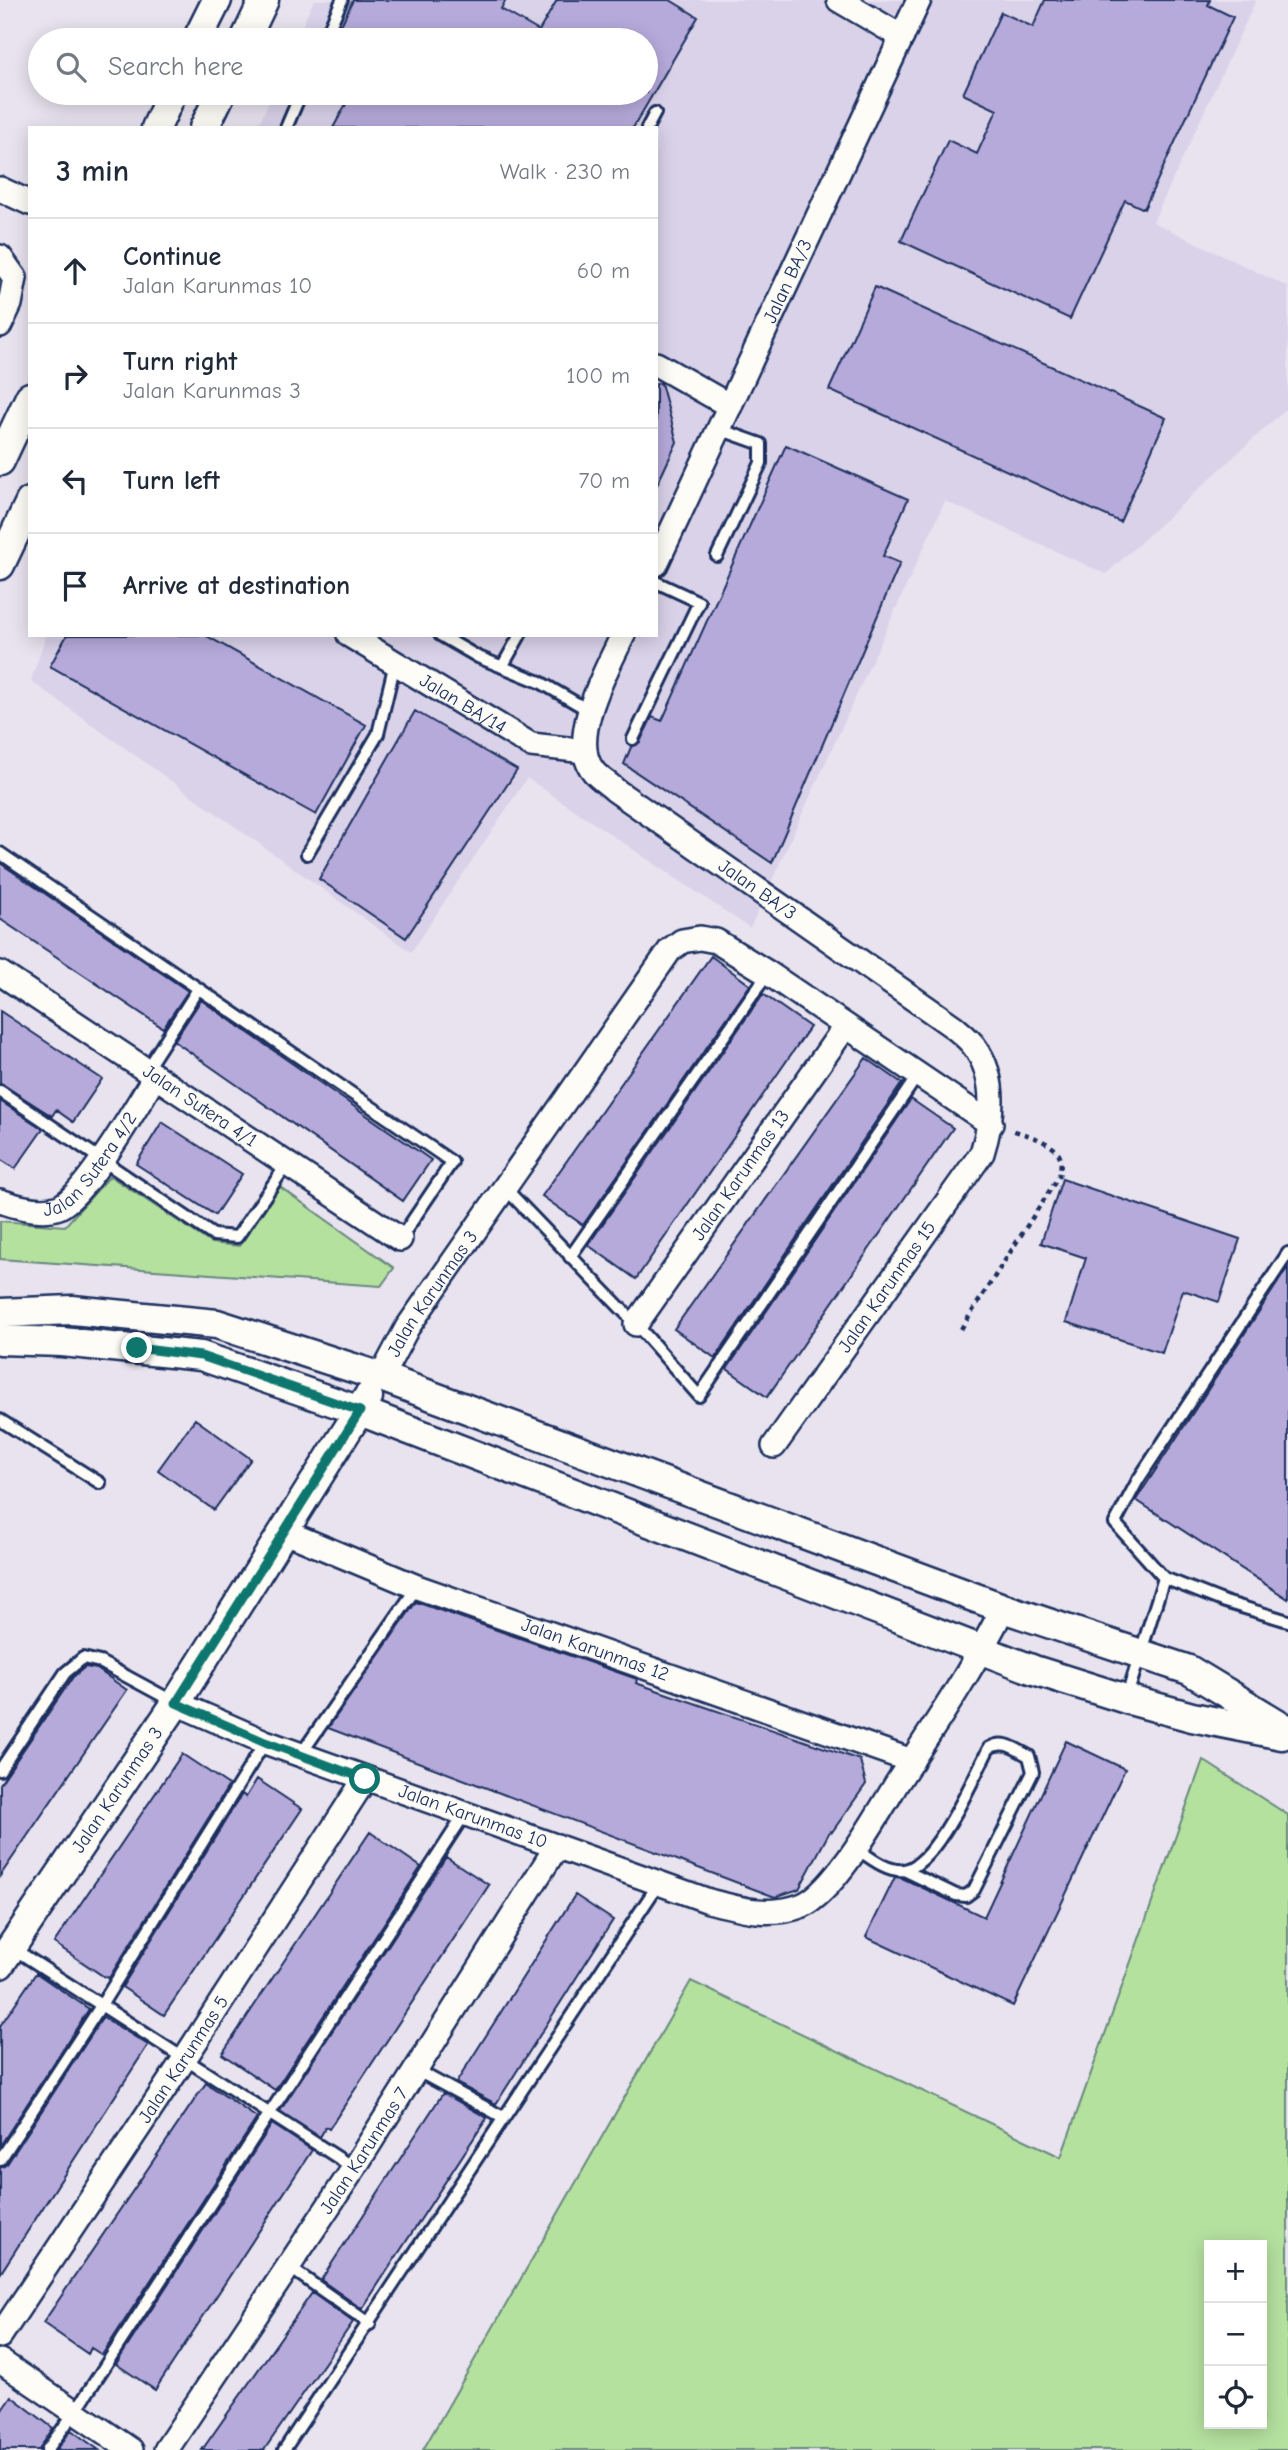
<!DOCTYPE html>
<meta charset="utf-8">
<style>
:root{--surface:#fff;--page:#f6f6f7;--text:#1f2937;--muted:#747a83;--line:#e0e1e3}
body{margin:0;font-family:"Comic Neue",sans-serif;background:var(--page);color:var(--text)}
.controls{position:absolute;right:21px;bottom:21px;display:grid;overflow:hidden;border-radius:0px;box-shadow:0 4px 18px #0003}
.controls button{width:63px;height:63px;display:grid;place-items:center;padding:0;border:0;border-bottom:2px solid var(--line);background:var(--surface);color:var(--text);font:35px sans-serif}
.stop{position:absolute;width:21px;height:21px;margin:-16px;border:5px solid #0f766e;border-radius:50%;background:#fff}
.stop.end{background:#0f766e;border-color:#fff;box-shadow:0 2px 7px #0008}
.list{margin:0;padding:0;list-style:none}
h2{display:flex;justify-content:space-between;align-items:center;height:91px;margin:0;padding:0 28px;font-size:30px}
h2 small{font-size:23px;font-weight:400;color:var(--muted)}
.list li{display:grid;grid-template-columns:46px 1fr auto;gap:21px;align-items:center;box-sizing:border-box;height:105px;padding:0 28px;border-top:2px solid var(--line)}
.list b{display:block;font-size:26px;white-space:nowrap}
.list p{margin:0;font-size:23px;white-space:nowrap;color:var(--muted)}
.list em{font-size:23px;font-style:normal;color:var(--muted)}
.icon{flex:none;width:38px;height:38px;fill:none;stroke:currentColor;stroke-width:2;stroke-linecap:round;stroke-linejoin:round}
.map{position:relative;flex:none;width:1288px;height:2450px;overflow:hidden}
.search{position:absolute;background:var(--surface);box-shadow:0 4px 18px #0003;left:28px;top:28px;width:630px;height:77px;display:flex;align-items:center;gap:18px;box-sizing:border-box;padding:0 24px;border-radius:38px;color:var(--muted);font-size:26px}
.panel{position:absolute;background:var(--surface);box-shadow:0 4px 18px #0003;left:28px;top:126px;width:630px;height:511px;border-radius:0px}
.map>svg:first-child{display:block}
</style>
<div class="map">
<svg width="1288" height="2450" viewBox="0 0 1288 2450">
<rect width="100%" height="100%" fill="#e8e3ef"/>
<filter id="ink" filterUnits="userSpaceOnUse"><feTurbulence type="fractalNoise" baseFrequency=".0143" numOctaves="2"/><feDisplacementMap in="SourceGraphic" scale="14" xChannelSelector="R" yChannelSelector="G"/><feConvolveMatrix kernelMatrix="1 2 1 2 8 2 1 2 1" color-interpolation-filters="sRGB"/></filter>
<g filter="url(#ink)">
<path fill="#d9d2e9" d="M314,0H1256L1153,222L1288,287V407L1106,574L945,501L750,928L527,778L411,952L31,681L46,635H656V128H257L273,93H646V40H296Z"/>
<path fill="#b5e19f" stroke="#68887e" stroke-width="2" fill-rule="evenodd" d="M110,1176L211,1243L239,1246L280,1187L394,1268L381,1286L0,1259V1221L65,1226Z
M1203,1760L1288,1815V2450H423L691,1981L1061,2157ZM1209,2245H1262V2424H1209Z"/>
<path fill="#b6aadb" stroke="#1b2f5e" stroke-width="2" d="M353,0H506L501,9L539,31L557,0H670L698,17L633,128H333L352,93H646V40H334Z
M1045,0H1210L1208,5L1233,17L1144,209L1125,200L1070,319L901,241L948,140L977,154L997,110L963,94L1001,12L1033,27Z
M875,287L1166,418L1120,522L829,390Z
M661,383L677,442L656,487V384Z
M786,445L908,499L883,556L900,563L772,863L624,764L631,747L640,742L652,717L662,721Z
M67,635H205L366,725L316,815L50,666Z
M415,711L517,770L406,938L319,879Z
M0,863L188,991L163,1028L0,919Z
M711,956L750,985L583,1225L542,1196Z
M763,994L810,1027L636,1279L588,1245Z
M201,1000L431,1160L403,1201L174,1041Z
M0,1011L102,1079L73,1122L56,1110L52,1116L0,1083Z
M866,1058L902,1083L715,1358L674,1329Z
M911,1099L953,1128L767,1397L727,1369Z
M0,1101L43,1129L15,1169L0,1159Z
M162,1122L242,1174L215,1215L136,1164Z
M1062,1179L1240,1239L1219,1302L1183,1290L1162,1353L1066,1322L1086,1258L1041,1243Z
M1288,1267V1599L1136,1500Z
M195,1419L251,1459L214,1510L158,1470Z
M416,1602L637,1679L636,1683L860,1760L866,1784L832,1832L830,1831L799,1889L775,1897L328,1728Z
M85,1667L97,1669L127,1690L0,1876V1784L73,1677Z
M1066,1741L1125,1769L1013,2006L866,1937L895,1877L902,1878L984,1917Z
M182,1754L229,1785L109,1978L103,1976L54,1943Z
M257,1779L302,1809L164,2015L122,1987L242,1794L246,1797Z
M370,1832L421,1867L275,2090L222,2054Z
M446,1857L489,1885L329,2129L326,2127L320,2137L280,2111Z
M575,1895L613,1920L496,2104L456,2083Z
M36,1973L89,2009L0,2146V2026Z
M103,2017L148,2045L0,2274V2168L7,2164Z
M206,2083L257,2118L102,2355L91,2348L88,2354L43,2323Z
M443,2093L487,2118L362,2309L321,2280Z
M272,2124L312,2150L155,2390L116,2364Z
M312,2293L353,2322L264,2450H202Z
M11,2396L53,2428L39,2450H0V2412Z
M71,2430L99,2450H57Z"/>
<g fill="none" stroke-linecap="round" stroke-linejoin="round">
<g stroke="#1b2f5e" stroke-width="16">
<path id="service" d="M324,40L342,0
M286,128L301,93
M647,128L655,113
M717,556L761,463V444L719,429
M440,635L478,657L540,682L588,710
M502,667L520,635
M633,739L699,602L656,582
M0,853L452,1162L400,1239
M307,854L378,734L395,663
M146,1070L198,989
M0,1091L213,1235L237,1237L287,1164
M505,1188L636,1324L699,1396L918,1075
M1288,1253L1138,1480L1115,1523L1164,1578L1225,1602L1288,1621
M570,1257L768,973
M0,1420L100,1483
M1126,1699L1164,1578
M301,1754L417,1587
M0,1770L65,1673L83,1658L100,1662L174,1702
M856,1848C869,1857 887,1872 904,1870C936,1866 974,1776 989,1748C1004,1739 1015,1749 1029,1756L1033,1772L974,1890L966,1896L956,1895L904,1870
M14,1949L354,2168
M416,2070L503,2117
M0,2160L102,2004L265,1742
M289,2267L370,2324
M47,2450L75,2412L466,1812
M284,2450L659,1883"/>
</g>
<g stroke="#1b2f5e" stroke-width="28">
<g id="minor">
<path d="M839,0L902,37"/>
<path d="M0,189L30,203"/>
<path d="M0,257L15,278L10,304L0,325"/>
<path d="M656,364L730,406"/>
<path id="s1" d="M656,564L919,0"/>
<path id="s2" d="M349,635L531,745L585,751"/>
<path id="s3" d="M623,635C608,667 566,740 594,772C600,779 609,784 615,790L954,1027C961,1033 969,1039 974,1046C997,1077 993,1118 982,1153L774,1446"/>
<path id="s4" d="M0,973L400,1239"/>
<path id="s5" d="M0,1201C17,1207 41,1214 59,1207C86,1195 138,1104 155,1076"/>
<path id="s6" d="M636,1324L845,1027"/>
<path id="s7" d="M381,1377L407,1328L670,950L682,941L700,938L716,941L768,973L991,1124"/>
<path id="s8" d="M283,1531L417,1587L912,1761"/>
<path id="s9" d="M176,1703L265,1742L709,1901C740,1909 771,1918 803,1905C835,1891 878,1814 897,1783C934,1726 973,1669 1003,1608"/>
<path id="s10" d="M0,2336L185,2058L365,1779"/>
<path d="M0,2361L131,2450"/>
<path id="s11" d="M166,2450L354,2168L557,1846"/>
</g>
</g>
<g stroke="#1b2f5e" stroke-width="33">
<g id="tertiary">
<path d="M197,40L217,0"/>
<path d="M245,40L264,0"/>
<path d="M156,128L172,93"/>
<path d="M204,128L221,93"/>
<path d="M0,461L30,397"/>
<path d="M0,565L30,502"/>
<path d="M0,1313L72,1310L217,1324L381,1377L1003,1608L1189,1670L1288,1730"/>
<path d="M0,1340L62,1342L201,1356L360,1411L1034,1670L1126,1699L1192,1717L1282,1735"/>
<path id="s12" d="M0,1964L176,1703L368,1397"/>
</g>
</g>
<path stroke="#1b2f5e" stroke-width="4.5" stroke-dasharray="5 5" stroke-linecap="butt" d="M961,1329L1059,1176C1060,1169 1063,1160 1058,1153C1050,1141 1025,1134 1011,1130"/>
<use href="#service" stroke="#fdfcf7" stroke-width="10"/>
<use href="#minor" stroke="#fdfcf7" stroke-width="23"/>
<use href="#tertiary" stroke="#fdfcf7" stroke-width="28"/>
</g>
</g>
<g fill="none" stroke-linecap="round" stroke-linejoin="round" filter="url(#ink)">
<path stroke="#0f766e" stroke-width="9" d="M137,1348L201,1356L360,1411L176,1703L265,1742L365,1779"/>
</g>
<g text-anchor="middle" dominant-baseline="central" stroke-width="7" stroke-linejoin="round" paint-order="stroke">
<g font-size="19" fill="#1b2f5e" stroke="#fdfcf7">
<text stroke="none"><textPath href="#s1" startOffset="312">Jalan BA/3</textPath></text>
<text stroke="none"><textPath href="#s2" startOffset="133">Jalan BA/14</textPath></text>
<text stroke="none"><textPath href="#s3" startOffset="348">Jalan BA/3</textPath></text>
<text stroke="none"><textPath href="#s4" startOffset="240">Jalan Sutera 4/1</textPath></text>
<text stroke="none"><textPath href="#s5" startOffset="112">Jalan Sutera 4/2</textPath></text>
<text stroke="none"><textPath href="#s6" startOffset="182">Jalan Karunmas 13</textPath></text>
<text transform="translate(887 1287) rotate(-55)">Jalan Karunmas 15</text>
<text stroke="none"><textPath href="#s7" startOffset="98">Jalan Karunmas 3</textPath></text>
<text stroke="none"><textPath href="#s8" startOffset="334">Jalan Karunmas 12</textPath></text>
<text stroke="none"><textPath href="#s12" startOffset="210">Jalan Karunmas 3</textPath></text>
<text stroke="none"><textPath href="#s9" startOffset="318">Jalan Karunmas 10</textPath></text>
<text stroke="none"><textPath href="#s10" startOffset="332">Jalan Karunmas 5</textPath></text>
<text stroke="none"><textPath href="#s11" startOffset="359">Jalan Karunmas 7</textPath></text>
</g>
</g>
</svg>
<div class="controls">
<button>+</button>
<button>−</button>
<button><svg class="icon" aria-label="locate" viewBox="0 0 24 24"><circle cx="12" cy="12" r="6"/><path d="M12 2v4M12 18v4M2 12h4M18 12h4"/></svg></button>
</div>
<div class="stop" style="left:365px;top:1779px"></div>
<div class="stop end" style="left:137px;top:1348px"></div>
<div class="search"><svg class="icon" aria-label="search" viewBox="0 0 24 24"><circle cx="10" cy="10" r="6"/><path d="M15 15l6 6"/></svg>Search here</div>
<section class="panel">
<h2>3 min<small>Walk · 230 m</small></h2>
<ul class="list">
<li><svg class="icon" aria-label="ahead" viewBox="0 0 24 24"><path d="M12 20V5M6 11l6-6 6 6"/></svg><div><b>Continue</b><p>Jalan Karunmas 10</p></div><em>60 m</em></li>
<li><svg class="icon" aria-label="right" viewBox="0 0 24 24"><path d="M7 20v-9h11M14 6l5 5-5 5"/></svg><div><b>Turn right</b><p>Jalan Karunmas 3</p></div><em>100 m</em></li>
<li><svg class="icon" aria-label="left" viewBox="0 0 24 24"><path d="M17 20v-9H6M10 6l-5 5 5 5"/></svg><div><b>Turn left</b></div><em>70 m</em></li>
<li><svg class="icon" aria-label="arrive" viewBox="0 0 24 24"><path d="M6 21V4h12l-3 4 3 4H6"/></svg><div><b>Arrive at destination</b></div></li>
</ul>
</section>
</div>
